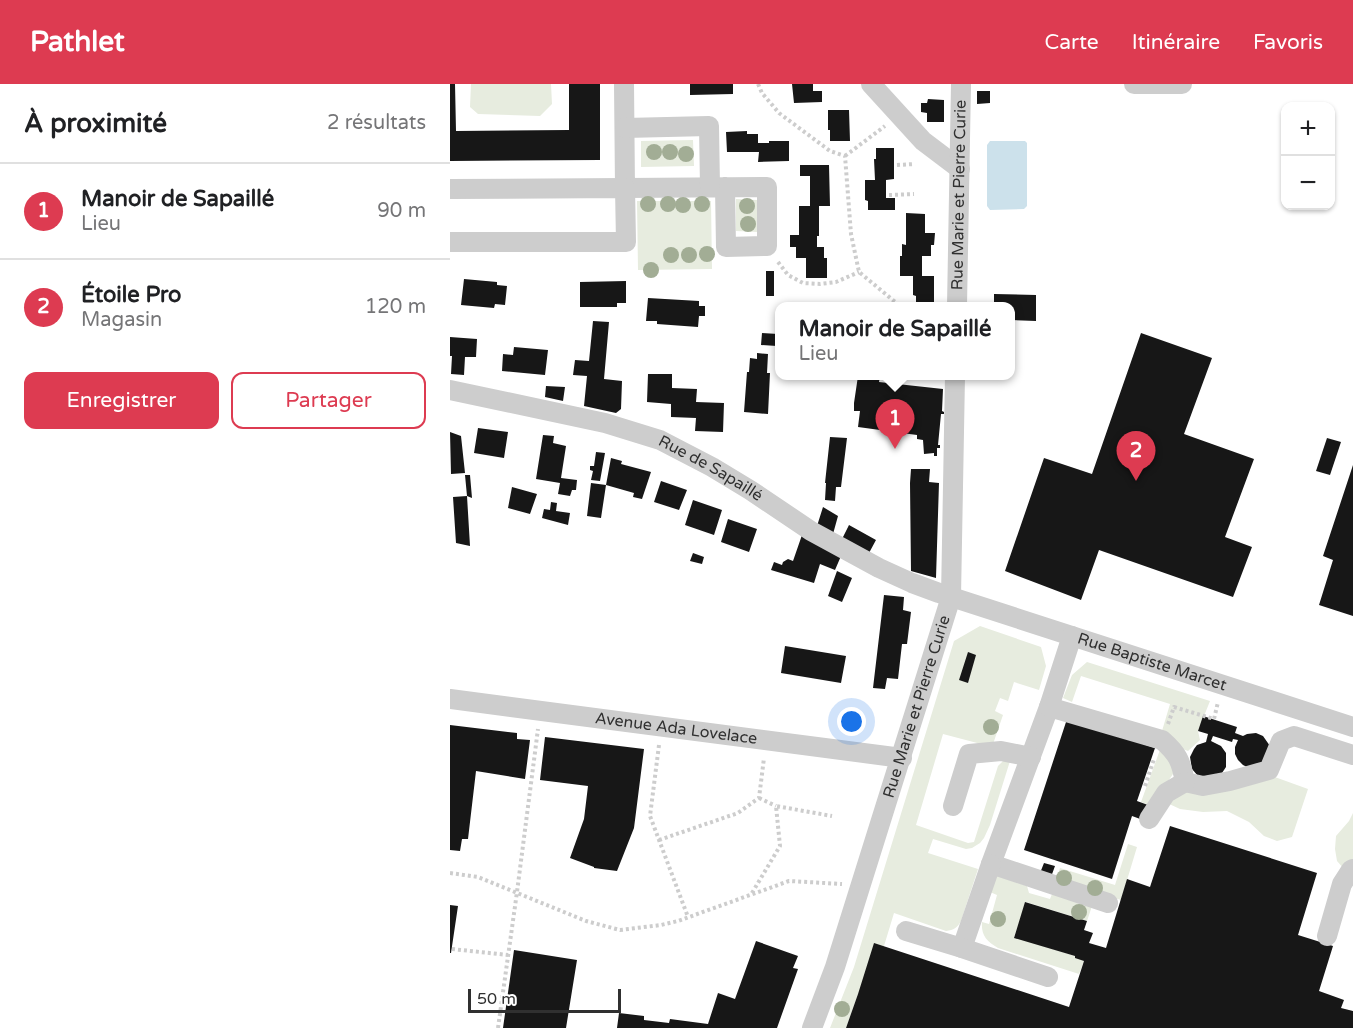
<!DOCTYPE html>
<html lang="fr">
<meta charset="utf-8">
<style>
:root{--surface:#fff;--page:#f6f6f6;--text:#202124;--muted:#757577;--line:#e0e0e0;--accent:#dd3b51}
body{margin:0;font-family:"Varela Round",sans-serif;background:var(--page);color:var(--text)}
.controls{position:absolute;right:18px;top:18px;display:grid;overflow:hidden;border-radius:12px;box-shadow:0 2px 4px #0004}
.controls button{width:54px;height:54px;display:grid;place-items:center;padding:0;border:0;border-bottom:2px solid var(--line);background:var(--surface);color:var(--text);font:30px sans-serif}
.scale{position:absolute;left:18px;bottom:15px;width:153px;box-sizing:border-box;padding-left:6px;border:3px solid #303030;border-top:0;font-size:16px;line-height:21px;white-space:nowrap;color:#303030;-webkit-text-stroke:4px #fff;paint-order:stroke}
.you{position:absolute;left:402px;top:638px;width:21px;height:21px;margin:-15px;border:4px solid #fff;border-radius:50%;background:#1a73e8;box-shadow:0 0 0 9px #1a73e833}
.badge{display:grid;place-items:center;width:39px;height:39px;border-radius:50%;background:var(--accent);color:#fff;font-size:20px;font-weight:700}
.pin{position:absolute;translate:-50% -50px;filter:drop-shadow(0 2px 3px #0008)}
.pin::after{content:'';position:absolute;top:32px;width:21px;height:18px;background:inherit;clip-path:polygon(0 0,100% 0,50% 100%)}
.popup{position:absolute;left:325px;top:218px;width:240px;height:78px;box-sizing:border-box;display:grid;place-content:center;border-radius:12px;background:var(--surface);filter:drop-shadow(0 2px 4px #0005);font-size:20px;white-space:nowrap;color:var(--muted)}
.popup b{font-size:22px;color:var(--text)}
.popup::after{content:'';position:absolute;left:50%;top:100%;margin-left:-12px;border:12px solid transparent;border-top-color:var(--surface)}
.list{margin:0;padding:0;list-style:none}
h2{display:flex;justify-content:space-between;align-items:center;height:78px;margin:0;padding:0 24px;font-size:26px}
h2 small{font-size:20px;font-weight:400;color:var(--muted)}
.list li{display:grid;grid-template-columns:39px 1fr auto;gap:18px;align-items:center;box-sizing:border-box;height:96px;padding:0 24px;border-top:2px solid var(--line)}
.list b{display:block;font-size:22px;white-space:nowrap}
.list p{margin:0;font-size:20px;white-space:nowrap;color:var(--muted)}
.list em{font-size:20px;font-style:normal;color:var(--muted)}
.actions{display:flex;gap:12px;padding:18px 24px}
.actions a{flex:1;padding:14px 0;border:2px solid var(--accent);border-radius:12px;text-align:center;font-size:21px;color:var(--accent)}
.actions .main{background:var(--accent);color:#fff}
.map{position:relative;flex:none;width:903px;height:944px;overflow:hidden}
header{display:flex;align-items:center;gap:36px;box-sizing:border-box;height:84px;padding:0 30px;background:var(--accent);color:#fff}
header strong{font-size:28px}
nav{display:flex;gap:33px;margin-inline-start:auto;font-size:21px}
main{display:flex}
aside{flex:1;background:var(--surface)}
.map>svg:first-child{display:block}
</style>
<header>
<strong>Pathlet</strong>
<nav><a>Carte</a><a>Itinéraire</a><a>Favoris</a></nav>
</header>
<main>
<aside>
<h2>À proximité<small>2 résultats</small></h2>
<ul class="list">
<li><span class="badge">1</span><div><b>Manoir de Sapaillé</b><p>Lieu</p></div><em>90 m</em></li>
<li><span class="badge">2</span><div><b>Étoile Pro</b><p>Magasin</p></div><em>120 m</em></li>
</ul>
<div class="actions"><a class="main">Enregistrer</a><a>Partager</a></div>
</aside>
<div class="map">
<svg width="903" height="944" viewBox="0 0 903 944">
<rect width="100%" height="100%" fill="#fff"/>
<path fill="#e7ecdf" d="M21,0H101L102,20L90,32L28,30L20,23Z
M243,56L244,82L191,83V57Z
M286,115L307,116V148L286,147Z
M187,117H261L262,185L188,186Z
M530,542L591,563L596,582L589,606L564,598L558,617L550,614L545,627L553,631L543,660H531L493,650L466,741L518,759L524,758L548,682L553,677H560L540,741L534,754L530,759L522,764L516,765L483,755L478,769L528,785L511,837C507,844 504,846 496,847L444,829L434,862L408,910L396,944H380L404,883L504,557Z
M637,578L760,617L748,647L750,656L738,667L730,664L712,647L720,620L631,592L622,618L613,614L622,591Z
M711,663L726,680L723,690L701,722L691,718Z
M822,692L858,705L842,753L827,757L814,752L799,738L777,727L753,728L730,725L715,718L732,707Z
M903,729V778L894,785L887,777L885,765L886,752L899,737Z
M678,760L687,763L671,816L606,796L610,784L665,801Z
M545,791L577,802L579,809L600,815L602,810L642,822L637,837L576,818L564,853L625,872L634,877L629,890L548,864C536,857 531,851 532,838L539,840L547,811L540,808Z"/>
<path fill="#cce1eb" d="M540,57H575L577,59V122L574,125L540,126L537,122V61Z"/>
<path fill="#171717" d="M0,0H5L6,47L119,46V0H150V76L0,77Z
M240,0H283V10L240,11Z
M342,0H363V7H372V18L344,19Z
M527,7H540V19L527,20Z
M478,15L494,16V38H477V29L471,28V19H477Z
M378,26H399L400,57H380V46H378Z
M297,47V50H308V59H319V57H339V77L308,78L309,68H277L276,48Z
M426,64H444V95L436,96V114H445V126H418V117L415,116V96H425L424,75H426Z
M350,81H379L380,122H369V152H367V163H374V174H377V194H356V174H346V163H340V151H349V122H360V92H350Z
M456,129L475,130V149H485L484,161H481V172H472V192H484V222H466V212L463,211V192H450V172H452V160L456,161Z
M316,187H324V212H316Z
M14,195L47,198V201L57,202L55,221L45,220L44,224L11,221Z
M176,197V219H167V223H130V198Z
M544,210L586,211V237L560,236V222H544Z
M198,214L249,217V222H255V232H249L248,243L207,240V237H196Z
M143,237L159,238L154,295L172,297L171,325L166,329L134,322L137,292L123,291L125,276L139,277Z
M312,249L328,250L327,262L311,261Z
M691,249L762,274L734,350L804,375L775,453L802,463L783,513L649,466L631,516L555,487L594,374L642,390Z
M0,253L27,255L26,273H15L14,291L1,290L2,272H0Z
M64,263L98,266L95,291L52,287L53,270L63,271Z
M307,269L318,270L317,289H320L318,330L294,328L297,288H299L300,274L307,275Z
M198,290H222V304L247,305L246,318L274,319L273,348L245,347L246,334L221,333V320L197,318Z
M408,292H430L429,298L493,305L492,327L494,328V330H491L488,361H490V364H487V372H484V369L474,370L473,356L467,355V351L408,343L410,327H404V319Z
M96,302L115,303L113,317L95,313Z
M28,344L58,348L54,374L24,369Z
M0,348L11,352L15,389L1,390Z
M93,351L104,352L103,359L116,362L111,394L127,396L126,406H122L120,412L108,410L110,399L86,395Z
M380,353L397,354L391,403H386L385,417L375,416L376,399H375Z
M877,354L891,358L880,391L866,387Z
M146,368L155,369L150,397L141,396L143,387L140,386V382H144Z
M161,374L172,377L171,380L201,388L192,415L183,413L184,409L156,401Z
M903,381V532L869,521L883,476L873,472Z
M461,385H480L479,398L489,399L486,494L461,487L460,399Z
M15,391H20L22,414L17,412Z
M211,397L237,406L229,426L204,418Z
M141,399L156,401L151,434L137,432Z
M62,403L87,410L80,430L58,424Z
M17,412L20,462L6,459L3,413Z
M243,416L272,426L264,451L235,441Z
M101,418L107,419L106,427L120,429L118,441L92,434L94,425L100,426Z
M373,423L388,432L383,450L367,442Z
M278,435L307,445L299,468L271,458Z
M399,441L426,456L419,469L392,455Z
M352,451L391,472L385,486L370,480L364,499L321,486L324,478L332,481L333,478L338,475L343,477Z
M243,469L254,473L252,480L240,477Z
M387,487L402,494L392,518L378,512Z
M434,511L454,513L453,526L461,528L457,560H452L448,595L437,594L435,605L423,604Z
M335,562L396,572L391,599L331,589Z
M518,568L526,571L518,599L509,596Z
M753,632L787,643L785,649L793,652L797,650L806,649L813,652L820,662L815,678L797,683L793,681L788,676L785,670V663L788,656L783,655L782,658L763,652L761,657L771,662L776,669V683L772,689L762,695L748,692L742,685L740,673L744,665L747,661L756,658L758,650L748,647Z
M617,635L705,664L687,717L698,721L693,736L682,732L662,795L574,766Z
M0,641L67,649V655L80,656L75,695L26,687L18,755H12L10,767L0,766Z
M95,653L194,665L184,744L167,787L144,784V783L120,774L134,735L138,702L90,696Z
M720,742L867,789L848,851L883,862L869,907L894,916L891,924L903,927V944H396L408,910L424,859L619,923L634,877L625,874V872L564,854L575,818L637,837L634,846L643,849L639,859L656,864L677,795L700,803Z
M594,779L605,782L601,793L590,789Z
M0,821L8,822L1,869H0Z
M306,857L348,872L343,884L348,885L327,944H167L169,929L194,932V936L219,939L220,935L258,940L268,909L285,915Z
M64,866L127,876L116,944H53Z"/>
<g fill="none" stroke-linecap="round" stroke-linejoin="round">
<path stroke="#cdcdcd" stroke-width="4" stroke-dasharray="3 3" stroke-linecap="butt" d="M308,0L312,9L329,29L380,67L395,72L401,150L409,188L450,222
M395,72L435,42
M447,81L465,80
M439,111L464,110
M328,178L338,191L353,199L370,200L386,198L409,188
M718,640L724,623L764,635L768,618
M209,661L200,732L238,833
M695,702L704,675
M309,714L326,722
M209,756L288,729L309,714L314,674
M0,789L28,793L136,837L170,846L211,841L228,837L339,797L392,800
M302,809L330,762L326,722L382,732
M2,865L58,871
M48,944L67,808L88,645"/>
<g stroke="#cdcdcd" stroke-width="20">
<path d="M174,0L175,104L317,103V162L276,163L275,103"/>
<path d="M421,0L473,57L510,85"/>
<path d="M684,0H732"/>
<path d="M175,44L259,42L260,103"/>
<path d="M0,105L175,104L176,158H0"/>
<path id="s1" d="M507,222L511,0"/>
<path id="s2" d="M0,306L155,339L210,356L262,383L300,406L361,447L429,484L462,499L489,509L903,643"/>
<path d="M622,552L599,623L541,780L658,819"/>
<path id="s3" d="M0,615L452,674"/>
<path d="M599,623L712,656C728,670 731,677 735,698L753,702L780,697L819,686L831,657L844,652L903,671"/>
<path d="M503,722L519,670L551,667L581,673"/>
<path d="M699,735L716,709L735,698"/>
<path d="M541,780L512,864L598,893"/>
<path d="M456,847L512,864"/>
<path d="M877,852L892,800L901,786L903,785"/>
<path id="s4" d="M362,944L385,883L501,513L505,292"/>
</g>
</g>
<g fill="#a2ad95">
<circle cx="204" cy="68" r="8"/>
<circle cx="220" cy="68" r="8"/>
<circle cx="236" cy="70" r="8"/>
<circle cx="198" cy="120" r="8"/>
<circle cx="218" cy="120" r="8"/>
<circle cx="252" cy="120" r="8"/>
<circle cx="233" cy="121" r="8"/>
<circle cx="297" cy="122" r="8"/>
<circle cx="298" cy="140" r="8"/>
<circle cx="257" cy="170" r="8"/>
<circle cx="221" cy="171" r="8"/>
<circle cx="239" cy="171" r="8"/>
<circle cx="201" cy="186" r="8"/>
<circle cx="541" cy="643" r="8"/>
<circle cx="614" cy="794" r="8"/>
<circle cx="645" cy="804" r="8"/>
<circle cx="629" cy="828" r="8"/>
<circle cx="548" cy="835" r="8"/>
<circle cx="392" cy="925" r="8"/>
</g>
<g text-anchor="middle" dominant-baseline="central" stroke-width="6" stroke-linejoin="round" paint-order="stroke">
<g font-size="16" fill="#303030" stroke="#fff">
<text stroke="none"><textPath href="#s1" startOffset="111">Rue Marie et Pierre Curie</textPath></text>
<text stroke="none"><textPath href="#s2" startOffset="274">Rue de Sapaillé</textPath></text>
<text stroke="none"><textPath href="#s2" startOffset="759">Rue Baptiste Marcet</textPath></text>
<text stroke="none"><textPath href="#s4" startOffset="338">Rue Marie et Pierre Curie</textPath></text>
<text stroke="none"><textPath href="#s3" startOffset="228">Avenue Ada Lovelace</textPath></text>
</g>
</g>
</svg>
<div class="controls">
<button>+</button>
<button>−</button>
</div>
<div class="scale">50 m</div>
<div class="you"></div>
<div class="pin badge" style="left:445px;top:365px">1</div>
<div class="popup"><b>Manoir de Sapaillé</b>Lieu</div>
<div class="pin badge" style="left:686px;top:397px">2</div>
</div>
</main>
